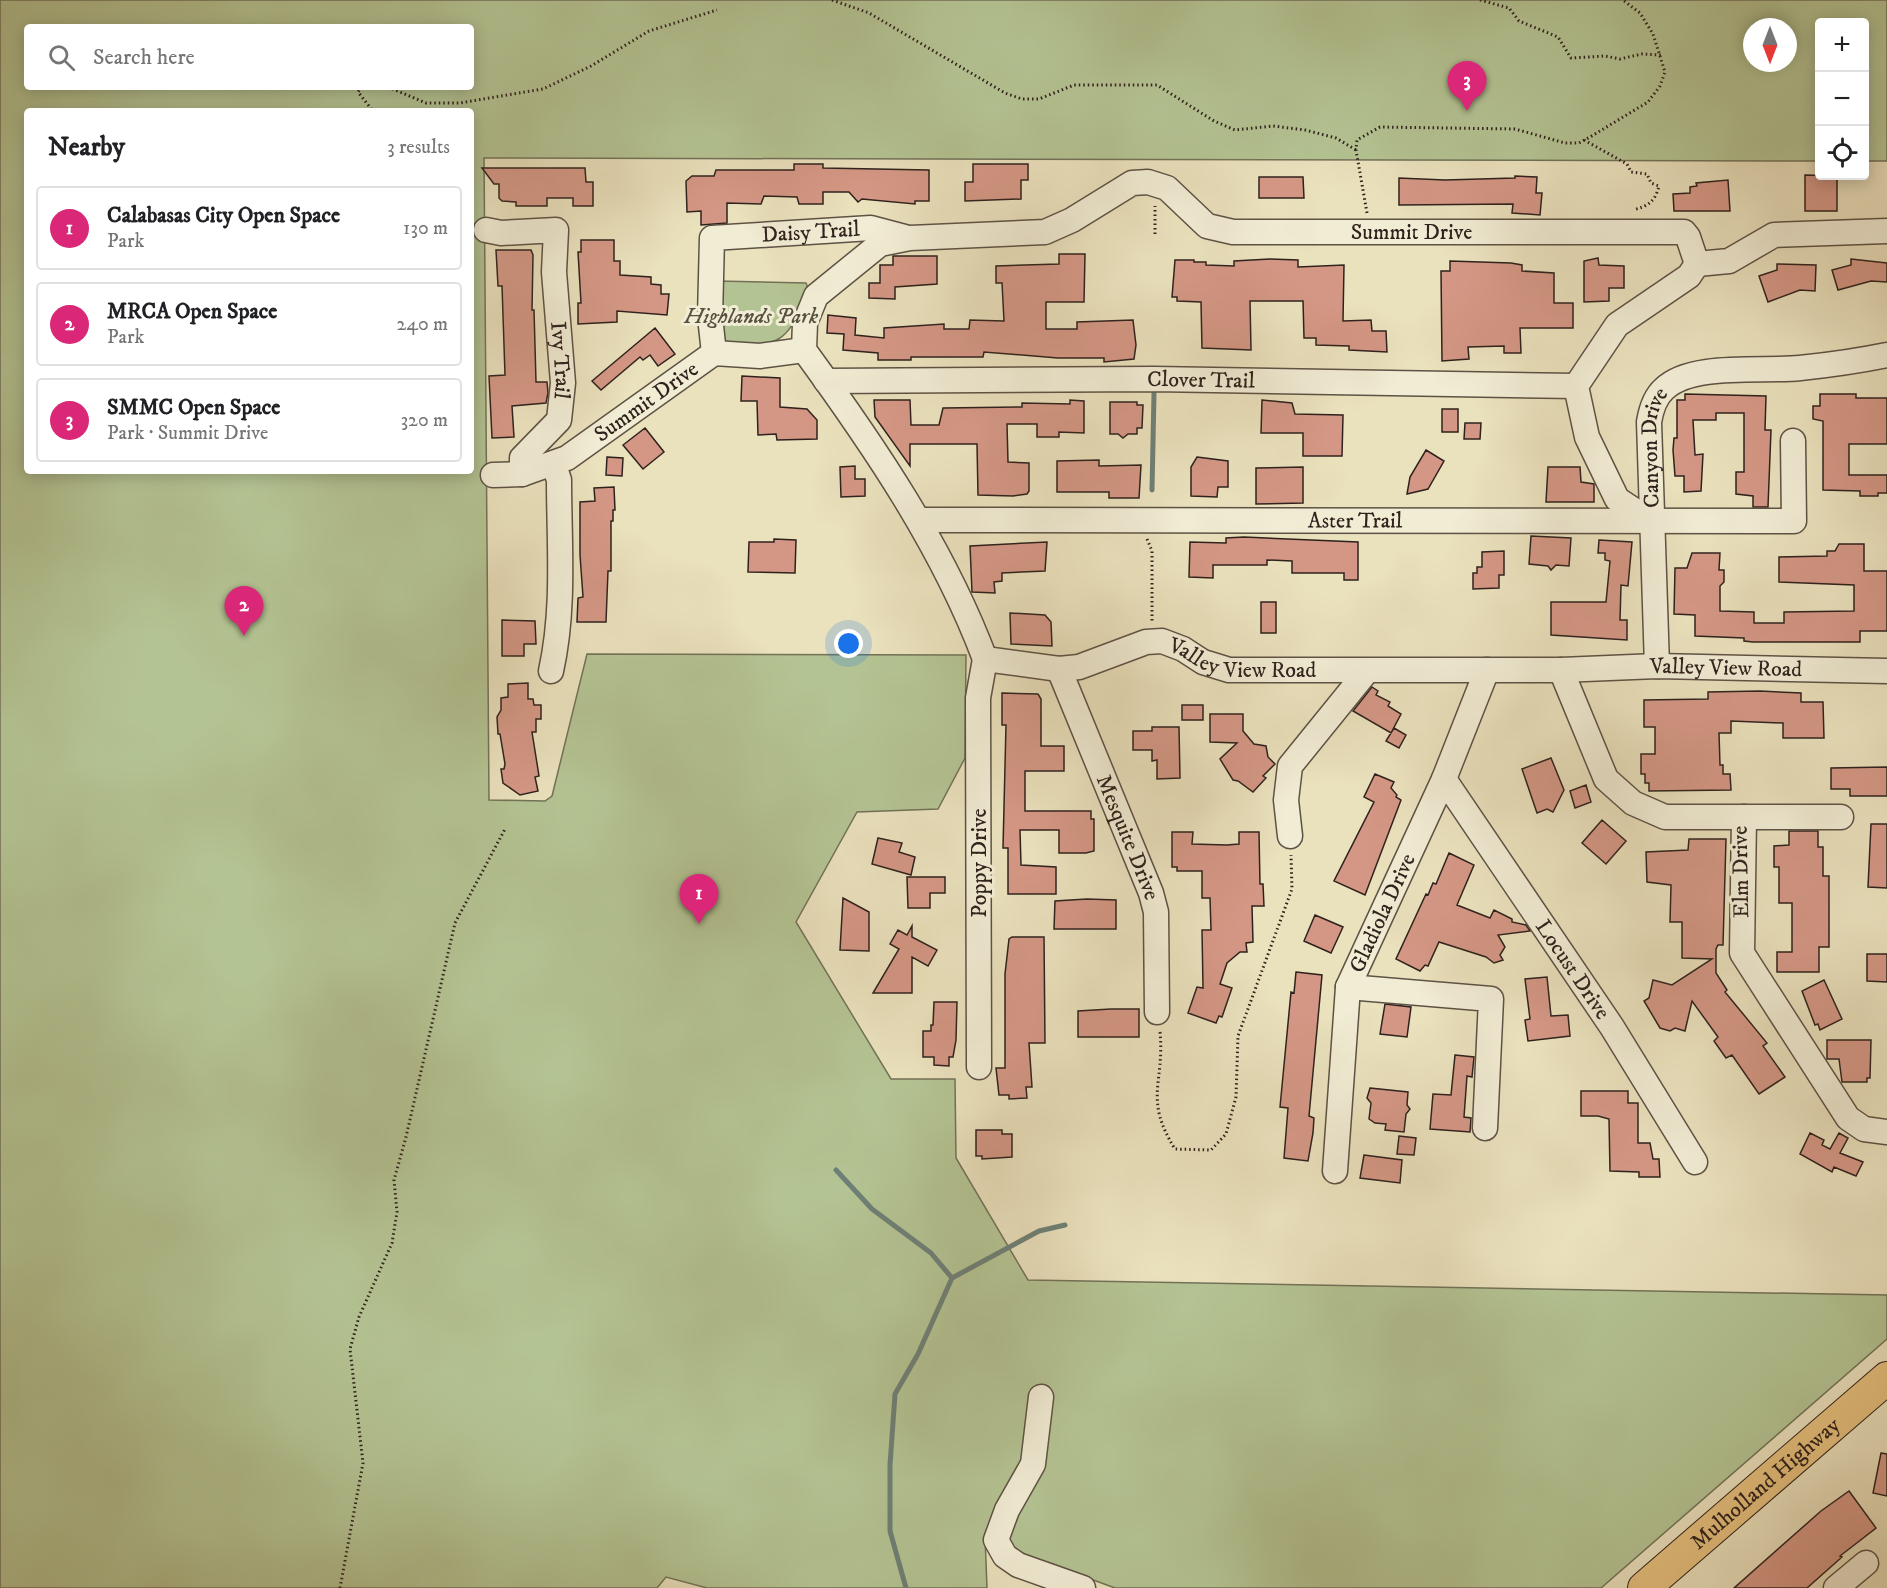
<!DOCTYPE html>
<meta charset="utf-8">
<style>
:root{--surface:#fff;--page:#f2f2f2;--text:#202124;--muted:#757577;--line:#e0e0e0;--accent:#db2777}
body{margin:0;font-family:"IM FELL DW Pica",serif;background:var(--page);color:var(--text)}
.controls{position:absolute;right:18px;top:18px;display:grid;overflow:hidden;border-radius:6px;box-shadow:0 3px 15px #0003}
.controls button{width:54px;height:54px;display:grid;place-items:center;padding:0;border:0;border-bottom:2px solid var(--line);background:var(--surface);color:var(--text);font:30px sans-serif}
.compass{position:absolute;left:1743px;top:18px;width:54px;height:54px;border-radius:50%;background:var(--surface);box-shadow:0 3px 15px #0003;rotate:180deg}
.you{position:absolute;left:849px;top:644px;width:21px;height:21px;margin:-15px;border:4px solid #fff;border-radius:50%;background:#1a73e8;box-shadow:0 0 0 9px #1a73e833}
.badge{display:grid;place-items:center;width:39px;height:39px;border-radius:50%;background:var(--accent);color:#fff;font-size:20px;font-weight:700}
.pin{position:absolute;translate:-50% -50px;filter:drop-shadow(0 2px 3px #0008)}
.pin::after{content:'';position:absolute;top:32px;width:21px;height:18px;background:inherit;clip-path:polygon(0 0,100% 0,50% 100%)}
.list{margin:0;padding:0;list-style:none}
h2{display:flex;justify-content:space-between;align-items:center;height:78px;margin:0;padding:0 24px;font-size:26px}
h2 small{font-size:20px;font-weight:400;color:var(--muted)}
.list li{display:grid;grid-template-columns:39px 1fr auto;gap:18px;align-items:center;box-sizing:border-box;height:84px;margin:0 12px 12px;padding:0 12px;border:2px solid var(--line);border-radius:6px}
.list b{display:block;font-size:22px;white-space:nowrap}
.list p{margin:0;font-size:20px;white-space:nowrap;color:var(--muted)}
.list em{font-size:20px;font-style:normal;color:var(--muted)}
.icon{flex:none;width:33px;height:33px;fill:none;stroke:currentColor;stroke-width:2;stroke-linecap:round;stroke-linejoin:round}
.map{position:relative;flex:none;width:1887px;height:1588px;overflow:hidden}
.search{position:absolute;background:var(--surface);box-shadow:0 3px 15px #0003;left:24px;top:24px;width:450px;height:66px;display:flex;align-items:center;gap:15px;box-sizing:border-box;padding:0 21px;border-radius:6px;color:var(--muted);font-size:22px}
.panel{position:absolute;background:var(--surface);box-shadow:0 3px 15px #0003;left:24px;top:108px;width:450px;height:366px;border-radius:6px}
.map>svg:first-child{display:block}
</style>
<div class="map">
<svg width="1887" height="1588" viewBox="0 0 1887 1588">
<rect width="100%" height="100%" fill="#eae1bd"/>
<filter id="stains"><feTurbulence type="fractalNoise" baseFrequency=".00333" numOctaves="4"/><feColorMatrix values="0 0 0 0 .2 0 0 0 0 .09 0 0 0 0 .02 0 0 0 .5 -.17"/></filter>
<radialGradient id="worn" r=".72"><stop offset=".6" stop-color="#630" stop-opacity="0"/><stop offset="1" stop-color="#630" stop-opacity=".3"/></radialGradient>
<path fill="#b4c393" stroke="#727258" stroke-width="1.5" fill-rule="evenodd" d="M0,0H1887V161H1865L1864,22H1820L1819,161L484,158L489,800L545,801L552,796L587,654L966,655L965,758L938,809L857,812L796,922L891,1079H955L956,1158L1028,1280L1887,1295V1339L1601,1588H1115L1036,1559L985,1536L987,1588H707L666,1577L657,1588H0ZM27,27H471V87H27ZM1752,27H1788V63H1752ZM27,111H471V471H27Z
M717,281L806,283L810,293C783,344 784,345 726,346L718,336Z"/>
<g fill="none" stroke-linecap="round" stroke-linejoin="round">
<path stroke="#6e8076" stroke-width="5" d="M1152,490L1154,393
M836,1170L872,1209L931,1253L952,1278
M906,1588L890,1531V1465L895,1394L918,1354L952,1278L1039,1231L1065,1225"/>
</g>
<path fill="#d49785" stroke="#2f221d" stroke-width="1.5" d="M794,164H823V168L929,170V201H915V204L862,199L858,202L849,192H823V204H799L797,197L764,196L761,204L727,203V223L701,225V211L687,212L686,181L692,176H714L716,170H794Z
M973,164H1028V180H1021V199L965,201V182H973Z
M482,168H585L586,182H593V206H573V198H547V206H516V202L502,201L499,198V184H494Z
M1805,175L1837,176V211H1805Z
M1515,176L1537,177L1536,193H1542L1540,215L1512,213L1513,204L1399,205V178L1445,180L1515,178Z
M1259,177H1303L1304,198H1259Z
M1728,180L1730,211H1674L1673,194L1690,193V187L1697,186L1696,183Z
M581,240H614V261H620V275L651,277V284L661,285V294H669L667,315L617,311V322L578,324V303H581L578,252H581Z
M496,250H531L533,255L532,310H534L536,382H547L548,393L546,403L512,406L514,437L492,438L489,376L505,375L502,286H498Z
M1059,254H1085L1084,302H1046V329H1077V322L1133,320L1136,345L1134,359L1104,362V358H1058L984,352L983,357H911V360H878V353L843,350L844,334L827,333L828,315L856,318L855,335L884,338V328L944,324V329H969L970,320L1004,321L1002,283H996V266L1059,264Z
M893,256H937V284L895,287V299L869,298V283H880V265H893Z
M1598,258L1599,265L1624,266V288H1609V301L1584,302V261Z
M1270,259L1298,260V267L1344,265L1343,321L1371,320L1372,331H1386L1387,352L1349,350V346L1316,345V338H1304L1303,301H1250L1251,350L1202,348L1201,302L1177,301V297H1172L1175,260H1194V262H1206V265L1234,266V261Z
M1851,259L1887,263V282L1871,281L1838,290L1832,270L1851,265Z
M1450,261L1511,263L1522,265V271L1554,273V303H1573V328H1520L1521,353H1504V346L1468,347L1469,359L1442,361L1441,271H1450Z
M1777,264L1816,265L1815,291L1800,290L1768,302L1759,276L1777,270Z
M655,328L675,354L658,366L650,355L643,360L640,357L601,390L592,381Z
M742,376L780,378V407L807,409L817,420V439L777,440L776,434L758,435L757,401H741Z
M1685,394L1766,396L1765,430H1771L1768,507H1753V496L1736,494V472H1744V413H1716V420H1693L1695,455L1703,454L1701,491L1684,492V476H1675L1673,450L1674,438H1677V400H1685Z
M1820,394H1856V398H1887V444H1849V475H1887V493H1878V496H1860V491L1823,490V421L1813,419V406H1820Z
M874,400H910L911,425H939L943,408L1022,407V403L1070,404V400L1084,401V433L1059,432V437H1037V424H1007L1008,462L1029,463V491L1027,494L1013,496L978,495L977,444H910V466L875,417Z
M1262,400L1292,403L1295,414L1343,415L1342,456H1303V433H1261Z
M1110,402H1137V405H1143L1142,428H1137V434H1128L1123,438L1118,434H1110Z
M1442,409H1458V432H1442Z
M1465,423H1481L1480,439H1464Z
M645,428L664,452L643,469L623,445Z
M1426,450L1444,461L1428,489L1407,494L1410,477Z
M607,457L623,458L622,476L606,475Z
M1197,457L1228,461V487H1218L1217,497L1191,496V467Z
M1099,460V466L1141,465L1139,498H1109V492H1057V461Z
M855,466V479H865V496L841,497L840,467Z
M1303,467V503L1256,504V468Z
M1548,467H1580L1581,482L1594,484V502H1546Z
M614,487L615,510H613V521H611V571H608L606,622H577L578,598L583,597L580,555V502L595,501L594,488Z
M1531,536L1571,538L1569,566L1556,565L1551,570L1548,566L1529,564Z
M1244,537L1358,542V580H1344V573H1292V561L1267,560V565H1213V578L1189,577L1190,542L1226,543V538Z
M774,539L796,540L795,573L748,572L749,542H774Z
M1599,540L1632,542L1628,586L1621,585L1620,620H1627V640L1551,635V602H1606L1610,561L1605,560V553H1598Z
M1047,542L1045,571L1002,573V581L994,582L995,593L972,592L970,546Z
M1839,544H1864V571H1887V631H1860V642H1753L1744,641V638L1695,636V615L1674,614L1675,568H1687L1692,553H1720L1719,570H1724V582L1720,586V611L1754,612V623H1784V612L1854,611V585L1779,582V557L1827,556V551H1835Z
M1504,551V575H1499V588L1473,589V573H1477V567H1482V552Z
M1261,602H1276V633H1261Z
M1010,613L1045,615L1051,622L1052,646L1011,644Z
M502,620L535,621L536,644H524V656H502Z
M528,683V699H533L534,705H541V719H536V732H532L539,776L535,777L538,791L520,795L503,783L501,769H504L505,764L500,734H498L497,717L501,710V698L508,697V684Z
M1372,687L1378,691L1376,695L1390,702L1388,706L1401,714L1391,733L1353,711Z
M1760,691L1801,693V702H1823L1824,738H1783V723L1731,721V733H1719L1720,765H1723V774H1730L1731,790L1649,791V783H1645V774H1641V754H1655V727H1644V700L1708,699V692Z
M1002,693L1038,694L1041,699V746H1064V771H1025V811H1091V819H1094V851L1086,853H1059V830H1020L1021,865L1056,867V894H1008V848H1003L1006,725H1002Z
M1182,705H1203V720H1182Z
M1210,714H1243V731L1254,744L1266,746L1268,757L1275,764L1263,776L1266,778L1253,792L1238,781L1233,780L1220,759L1237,743L1210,742Z
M1152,727H1179L1180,778L1157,779V760L1152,761V750H1133V731H1152Z
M1394,728L1406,735L1399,748L1386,741Z
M1551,758L1564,790L1553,812L1547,809L1537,813L1522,769Z
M1887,767V796H1850V789H1831V768Z
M1375,774L1394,782L1391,788L1397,795L1396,797L1401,800L1365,895L1334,881L1374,802L1364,797Z
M1586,785L1591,802L1575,808L1570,791Z
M1602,820L1626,841L1606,864L1582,843Z
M1871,824H1887V888L1868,887Z
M1789,831H1818V847H1823V876H1829V947H1819V972H1777V952H1792V903H1779V867H1774V846L1789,845Z
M1172,832H1193L1192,844L1227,845L1239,844V832H1259L1260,884H1263L1264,906H1252L1253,942L1246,943L1247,952H1240L1227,963L1220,984L1232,988L1222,1017L1219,1016L1216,1023L1188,1013L1197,987L1203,988L1202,930H1211L1210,898H1202V871H1177V867H1172Z
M878,838L902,843L899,852L915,857L911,875L872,864Z
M1689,839H1726L1723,945H1718L1716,949V973L1727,990L1725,992L1767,1043L1763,1046L1785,1077L1759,1094L1732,1055L1726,1058L1714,1041L1718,1037L1692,1001L1685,1031L1675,1028L1670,1031L1660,1028L1644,1001L1649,998L1653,980L1672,985L1712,959L1682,958V922H1670L1671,885L1647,882L1646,852L1688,850Z
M1449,853L1474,865L1457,905L1490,918L1494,910L1512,919V922L1526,925L1530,931L1498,935L1505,947L1500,955L1503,960L1494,963L1486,957L1439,942L1428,966L1425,965L1420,971L1396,959L1426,894L1428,895L1433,883L1436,884Z
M907,877H945V893H930V908H908Z
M843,898L869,912V951L840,950Z
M1087,899L1116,900V929H1054L1055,901Z
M1315,915L1343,927L1331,953L1304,941Z
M912,926V937L937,950L928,966L912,957V993H873L899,949L890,944L898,930L907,935Z
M1012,937H1044L1045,1043H1029L1032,1087H1026L1027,1098L1009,1099V1095H999L996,1068H1005V974L1009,939Z
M1867,954H1887V982L1867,981Z
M1296,972L1322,975L1309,1116L1314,1118L1313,1133L1308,1161L1284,1158L1288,1108L1280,1107L1291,992L1294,993Z
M1547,977L1551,1016L1568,1015L1570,1036L1528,1041L1525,1020L1530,1019L1525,979Z
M1824,980L1842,1019L1820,1030L1818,1024L1815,1025L1802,991Z
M934,1002H957L956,1040L953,1057H949V1066L934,1065V1057H923V1031H931V1025H933Z
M1385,1004L1411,1007L1407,1037L1380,1034Z
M1111,1009H1139V1037H1078V1011Z
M1827,1040H1871L1870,1078H1867V1082H1842L1839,1059H1827Z
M1455,1055L1474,1057L1472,1077L1467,1076L1464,1117L1471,1118L1470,1132L1430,1129L1433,1094L1451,1095Z
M1370,1088L1408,1092L1407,1105L1410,1109L1406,1114L1404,1132L1385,1130L1386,1124L1375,1123L1369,1119L1371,1103L1367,1098Z
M1581,1091H1628V1103H1638V1143H1650L1653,1159H1659L1660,1177H1639V1172L1610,1171L1609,1119L1598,1116H1581Z
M976,1130H1002V1134H1012V1157L982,1159V1156H976Z
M1810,1133L1824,1140L1822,1145L1830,1149L1839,1133L1848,1138L1840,1153L1863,1162L1856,1176L1834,1167L1832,1172L1800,1154Z
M1399,1136L1416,1138L1414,1155L1397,1154Z
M1364,1155L1402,1160L1400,1183L1360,1178Z
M1881,1453L1887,1454V1496L1873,1493Z
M1849,1491L1876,1528L1840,1556L1842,1557L1807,1588H1734L1821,1511Z"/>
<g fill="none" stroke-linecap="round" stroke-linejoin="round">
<g stroke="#5e5245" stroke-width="27">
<g id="minor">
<path id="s1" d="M486,230L501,233L556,230L554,272L563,383L559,420L522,458V474"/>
<path d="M1697,264L1729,261L1774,235L1887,231"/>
<path id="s2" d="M714,353L710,317L712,238L871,228L905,237"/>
<path id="s3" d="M826,381L1154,379L1576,386"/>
<path id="s4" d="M493,475L522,474L567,458L714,353L760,356L804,350"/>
<path id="s5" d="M919,520L1794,521L1793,441"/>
<path id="s6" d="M985,659C943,547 874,446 804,350L805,323L816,296L880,244L910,238L1045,232L1072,220L1132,183L1148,182L1167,188L1207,226L1233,232H1684L1688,237L1697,264L1689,276L1617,325L1576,386L1587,437L1617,499L1652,522"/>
<path id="s7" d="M985,659L1059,669L1079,667L1146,642L1162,641L1183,649L1203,662L1229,670H1561L1657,666L1887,671"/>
<path id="s8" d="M1657,666L1649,422C1651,410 1655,397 1664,389C1691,362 1764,372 1800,368C1829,365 1858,361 1887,355"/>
<path id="s9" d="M1059,669L1151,893L1156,912L1157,1012"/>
<path d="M1561,670L1606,779L1633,803L1665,817H1744L1742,953L1848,1118L1864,1129L1887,1132"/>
<path d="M551,671C565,608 559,543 559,480L554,465"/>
<path id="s10" d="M1444,779L1612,1027L1695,1162"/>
<path d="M1744,817H1841"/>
<path d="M1290,836L1286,800L1290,766L1367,671"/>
<path d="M1348,987L1491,999L1485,1128"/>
<path d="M979,1067L978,698L985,659"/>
<path id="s11" d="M1335,1171L1348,987L1444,779L1487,670"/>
<path d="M1041,1397L1033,1464L1007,1510L996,1540L1005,1556L1018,1565L1083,1588"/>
<path d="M1836,1588L1866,1563"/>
</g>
</g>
<g stroke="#2f221d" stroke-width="34">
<g id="major">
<path id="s12" d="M1644,1588L1887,1378"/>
</g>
</g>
<path stroke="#2f221d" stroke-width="3" stroke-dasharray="1.5 3" stroke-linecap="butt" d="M832,0L869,13L1005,93L1022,99H1039L1074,85H1157L1214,121L1235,130L1273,126L1305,130L1336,138L1356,150
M1480,0L1509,8L1519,21L1558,37L1571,58L1605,56L1620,59L1642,54L1661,55
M362,87L358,92L373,111
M388,87L426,103H460L543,89L591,66L649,31L717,10
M1584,140L1627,164L1631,172L1647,174L1651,183L1659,186C1655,202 1648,206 1633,210
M1367,213L1356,150L1357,140L1380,127L1515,129L1565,143H1579L1590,137L1648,102L1660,86L1665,72L1653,34L1640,13L1623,0
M1155,234V206
M1147,539L1152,551V621
M1160,1032C1165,1083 1143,1098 1175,1149L1211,1150L1226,1134L1236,1097L1238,1036L1292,889L1291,855
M340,1588L363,1463L350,1349L359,1317L392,1243L397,1212L394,1180L406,1137L455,923L505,829"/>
<use href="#minor" stroke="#f1ecd4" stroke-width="24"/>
<use href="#major" stroke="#e5c07e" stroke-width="32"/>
</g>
<g text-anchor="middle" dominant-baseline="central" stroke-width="6" stroke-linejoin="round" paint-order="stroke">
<g font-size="22" fill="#2f221d" stroke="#f1ecd4">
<text stroke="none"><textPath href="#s2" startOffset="214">Daisy Trail</textPath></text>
<text stroke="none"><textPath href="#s6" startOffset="1060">Summit Drive</textPath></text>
<text stroke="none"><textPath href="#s1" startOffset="201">Ivy Trail</textPath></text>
<text stroke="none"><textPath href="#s3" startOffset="375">Clover Trail</textPath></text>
<text stroke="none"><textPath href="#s4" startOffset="174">Summit Drive</textPath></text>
<text stroke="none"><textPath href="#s8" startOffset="219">Canyon Drive</textPath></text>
<text stroke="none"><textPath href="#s5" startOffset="436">Aster Trail</textPath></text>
<text stroke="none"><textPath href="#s7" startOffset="267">Valley View Road</textPath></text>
<text stroke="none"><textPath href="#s7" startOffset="753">Valley View Road</textPath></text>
<text stroke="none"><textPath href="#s9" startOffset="182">Mesquite Drive</textPath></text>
<text transform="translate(979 863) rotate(-90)">Poppy Drive</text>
<text transform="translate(1741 872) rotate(-91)">Elm Drive</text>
<text stroke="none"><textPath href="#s11" startOffset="266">Gladiola Drive</textPath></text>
<text stroke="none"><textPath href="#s10" startOffset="230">Locust Drive</textPath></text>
<text stroke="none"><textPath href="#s12" startOffset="160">Mulholland Highway</textPath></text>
</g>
<g font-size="22" font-style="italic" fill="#575240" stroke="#f1ecd4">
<text x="751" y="316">Highlands Park</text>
</g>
</g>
<rect width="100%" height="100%" filter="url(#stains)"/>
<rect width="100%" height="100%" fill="url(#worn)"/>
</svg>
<div class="controls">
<button>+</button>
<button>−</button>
<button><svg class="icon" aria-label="locate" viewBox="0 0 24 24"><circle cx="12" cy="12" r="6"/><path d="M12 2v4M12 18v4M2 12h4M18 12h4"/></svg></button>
</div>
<svg class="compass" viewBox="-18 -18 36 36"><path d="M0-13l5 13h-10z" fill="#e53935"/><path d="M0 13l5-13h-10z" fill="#757577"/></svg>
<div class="you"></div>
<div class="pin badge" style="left:699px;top:924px">1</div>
<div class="pin badge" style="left:244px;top:636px">2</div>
<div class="pin badge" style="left:1467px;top:111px">3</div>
<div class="search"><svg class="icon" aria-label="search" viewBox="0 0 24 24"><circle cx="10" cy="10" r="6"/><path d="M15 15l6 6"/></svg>Search here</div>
<section class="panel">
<h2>Nearby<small>3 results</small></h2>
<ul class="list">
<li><span class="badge">1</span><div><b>Calabasas City Open Space</b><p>Park</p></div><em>130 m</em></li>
<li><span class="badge">2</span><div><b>MRCA Open Space</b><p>Park</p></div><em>240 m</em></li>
<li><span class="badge">3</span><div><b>SMMC Open Space</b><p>Park · Summit Drive</p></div><em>320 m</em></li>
</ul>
</section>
</div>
